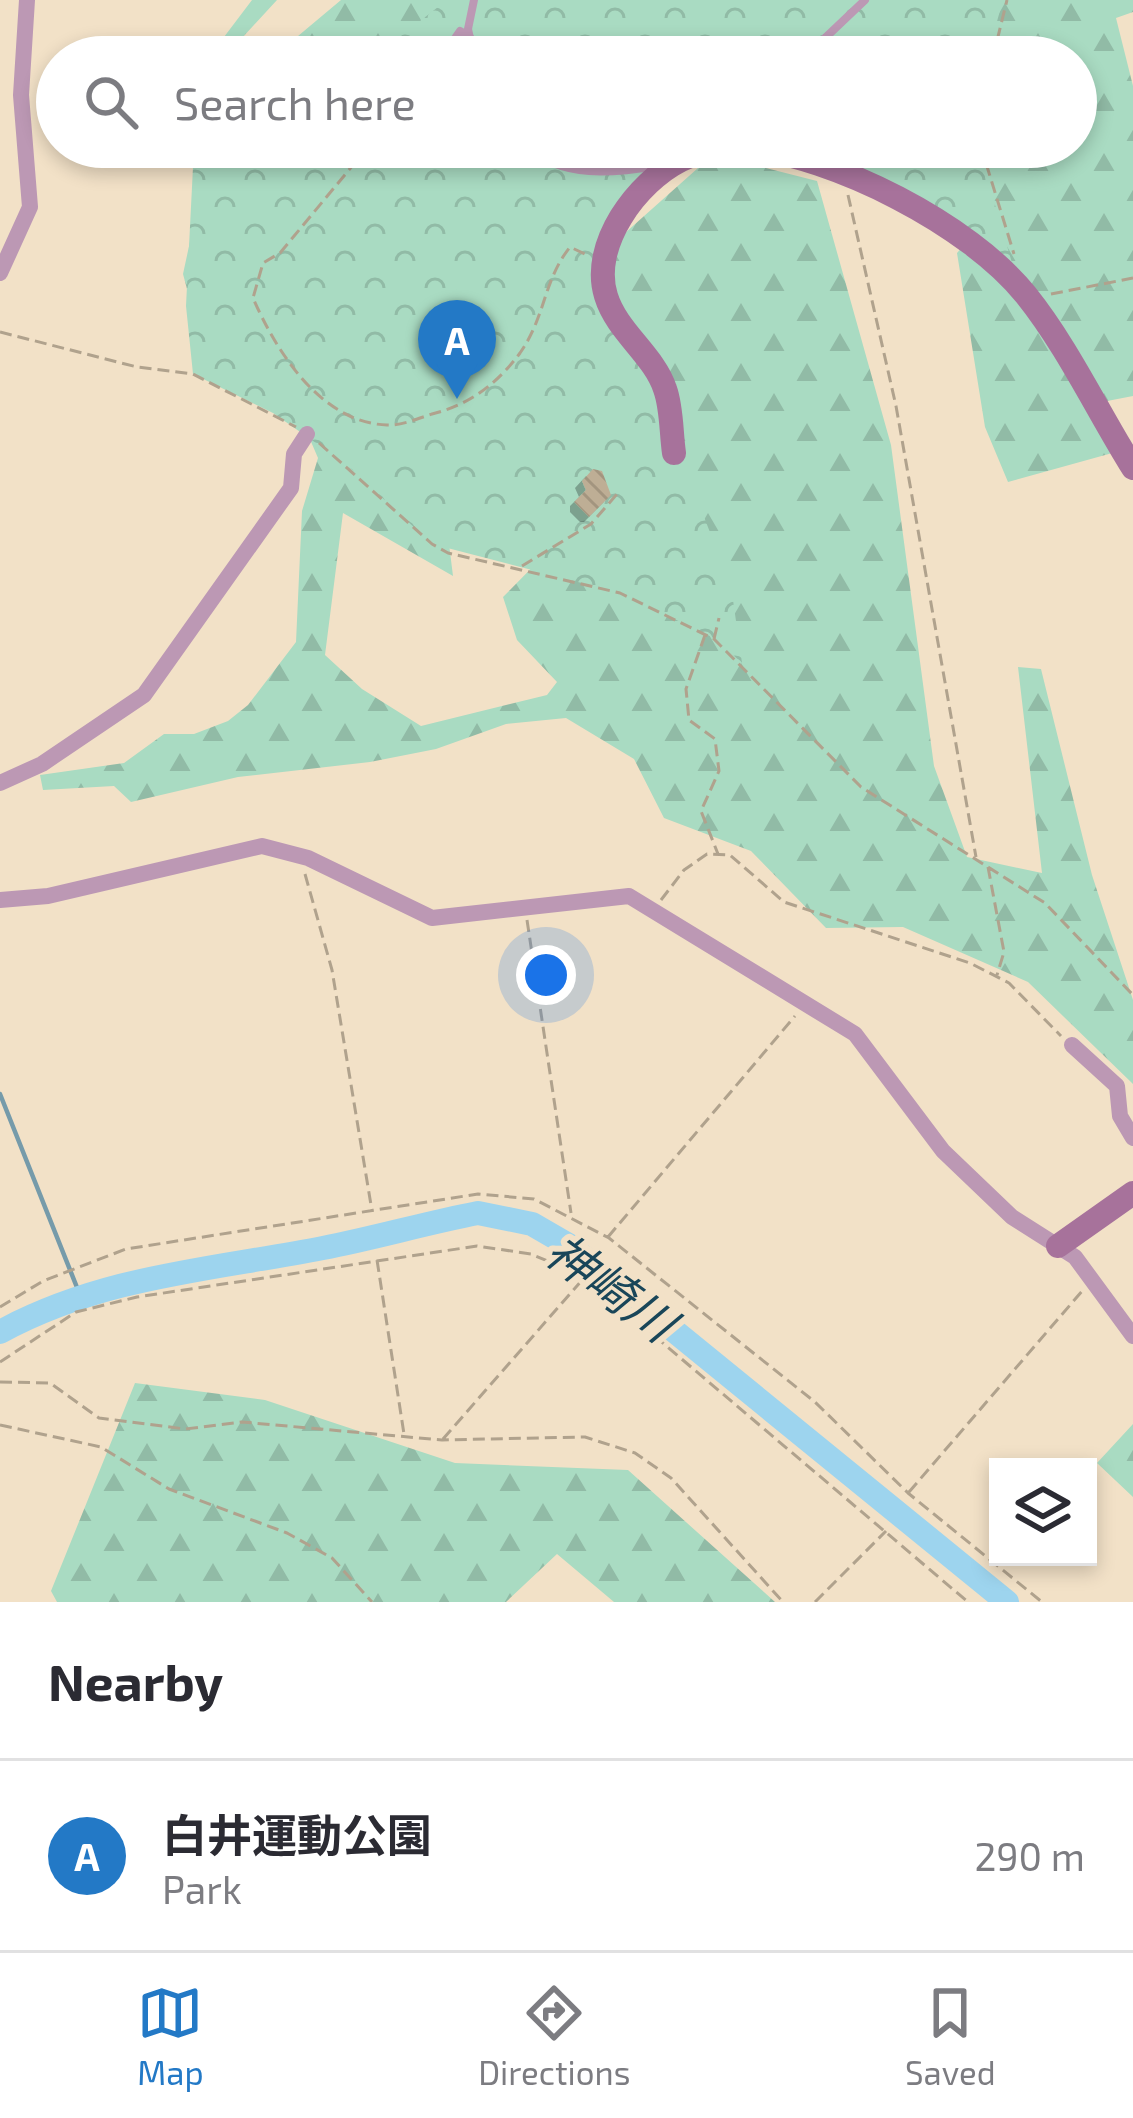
<!DOCTYPE html>
<meta charset="utf-8">
<style>
:root{--surface:#fff;--page:#f2f2f3;--text:#2b2b33;--muted:#7c7c81;--line:#e1e1e2;--accent:#2379c6}
body{margin:0;font-family:"Exo 2","Noto Sans JP",sans-serif;background:var(--page);color:var(--text)}
.controls{position:absolute;right:36px;bottom:36px;display:grid;overflow:hidden;border-radius:0px;box-shadow:0 6px 18px #0003}
.controls button{width:108px;height:108px;display:grid;place-items:center;padding:0;border:0;border-bottom:3px solid var(--line);background:var(--surface);color:var(--text);font:60px sans-serif}
.you{position:absolute;left:546px;top:975px;width:42px;height:42px;margin:-30px;border:9px solid #fff;border-radius:50%;background:#1a73e8;box-shadow:0 0 0 18px #1a73e833}
.badge{display:grid;place-items:center;width:78px;height:78px;border-radius:50%;background:var(--accent);color:#fff;font-size:39px;font-weight:700}
.pin{position:absolute;translate:-50% -99px;filter:drop-shadow(0 3px 6px #0008)}
.pin::after{content:'';position:absolute;top:63px;width:42px;height:36px;background:inherit;clip-path:polygon(0 0,100% 0,50% 100%)}
.list{margin:0;padding:0;list-style:none}
h2{display:flex;justify-content:space-between;align-items:center;height:156px;margin:0;padding:0 48px;font-size:51px}
h2 small{font-size:39px;font-weight:400;color:var(--muted)}
.list li{display:grid;grid-template-columns:78px 1fr auto;gap:36px;align-items:center;box-sizing:border-box;height:192px;padding:0 48px;border-top:3px solid var(--line)}
.list b{display:block;font-size:45px;white-space:nowrap}
.list p{margin:0;font-size:39px;white-space:nowrap;color:var(--muted)}
.list em{font-size:39px;font-style:normal;color:var(--muted)}
.icon{flex:none;width:66px;height:66px;fill:none;stroke:currentColor;stroke-width:2;stroke-linecap:round;stroke-linejoin:round}
.map{position:relative;flex:none;width:1133px;height:1602px;overflow:hidden}
.search{position:absolute;background:var(--surface);box-shadow:0 6px 18px #0003;left:36px;right:36px;top:36px;height:132px;display:flex;align-items:center;gap:30px;box-sizing:border-box;padding:0 42px;border-radius:66px;color:var(--muted);font-size:45px}
.sheet{height:348px;background:var(--surface)}
nav{display:flex;justify-content:space-around;align-items:center;box-sizing:border-box;height:168px;border-top:3px solid var(--line);background:var(--surface);font-size:33px;color:var(--muted)}
nav a{display:grid;justify-items:center;gap:6px}
nav .on{color:var(--accent)}
.map>svg:first-child{display:block}
</style>
<div class="map">
<svg width="1133" height="1602" viewBox="0 0 1133 1602">
<defs>
<pattern id="forest-firs" width="22" height="20" patternUnits="userSpaceOnUse" patternTransform="scale(3)"><rect width="22" height="20" fill="#a9dbc2"/><path d="M5 1l3.5 6h-7zM16 11l3.5 6h-7z" fill="#91bba6"/></pattern>
<pattern id="park-crowns" width="20" height="18" patternUnits="userSpaceOnUse" patternTransform="scale(3)"><rect width="20" height="18" fill="#a9dbc2"/><path d="M2 6a3 3 0 1 1 6 0M12 15a3 3 0 1 1 6 0" fill="none" stroke="#91bba6"/></pattern>
<pattern id="building-back-hatch" width="6" height="6" patternUnits="userSpaceOnUse" patternTransform="scale(3)"><rect width="6" height="6" fill="#beae95"/><path d="M-1 5l2 2M0 0l6 6M5-1l2 2" fill="none" stroke="#a3957f"/></pattern>
<filter id="shadow"><feDropShadow dx="-7" dy="7" stdDeviation="0" flood-color="#0004"/></filter>
</defs>
<rect width="100%" height="100%" fill="#f2e1c7"/>
<path fill="url(#forest-firs)" fill-rule="evenodd" d="M252,0H277L230,51L231,57H217L224,37Z
M341,0H454L400,57H273Z
M976,0H1133V12L1116,18L1133,86V396L1102,402L1116,452L1008,482L985,427L957,253L983,224L960,147H1076V57H964Z
M735,160L817,181L891,445L934,766L967,857L1042,873L1018,667L1041,669L1092,875L1133,1000V1084L1028,982L903,927L826,928L751,851L664,818L634,759L566,718L506,724L436,749L370,762L238,777L131,802L114,786L43,790L40,775L124,763L164,734H194L228,721L248,705L296,642L302,511L318,458L300,416L204,352L183,274L205,172L625,233L698,168ZM442,488L563,536L503,597L517,640L557,682L547,695L421,726L362,689L325,655L343,513L453,576Z
M135,1383L265,1400L455,1463L628,1470L775,1602H614L557,1554L506,1602H57L51,1591Z
M1133,1424V1497L1097,1463Z"/>
<path fill="url(#park-crowns)" d="M447,0H1003L987,57H374Z
M194,147H744L680,161L615,226L604,293L665,386L679,453L731,586L742,663L714,638L620,593L432,544L346,464L273,413L193,374L186,306Z
M745,147H978L1015,273L918,212Z"/>
<g fill="none" stroke-linecap="round" stroke-linejoin="round">
<path stroke="#769baa" stroke-width="4.5" d="M0,1094L80,1295"/>
<path stroke="#9dd4ee" stroke-width="24" d="M0,1332C103,1276 210,1270 323,1248C375,1238 426,1223 478,1213L532,1224L570,1246L1007,1602"/>
</g>
<path fill="url(#building-back-hatch)" filter="url(#shadow)" d="M593,469L602,471L611,495L589,517L574,502L586,490L582,481Z"/>
<g fill="none" stroke-linecap="round" stroke-linejoin="round">
<path stroke="#b0a28d" stroke-width="3" stroke-dasharray="12 6" stroke-linecap="butt" d="M993,57L1007,0
M368,147L280,253L263,263L253,298C276,351 321,423 387,425C401,426 419,418 432,414C469,405 497,384 520,353C546,316 543,281 570,247L585,254
M981,147L1014,254
M848,195L896,406L976,857
M1051,294L1133,278
M0,332L137,367L193,374L296,427
M319,443L432,544L448,553L620,593L714,639L861,787L1045,903L1133,995
M522,566L591,524L617,494
M705,635L686,689L689,720L715,739L719,771L701,811L718,854
M714,639L719,618
M988,867L1004,952L997,975
M305,874L332,970L372,1211
M661,900L684,870L707,854L730,855L784,902L970,963L1009,983L1061,1036
M527,920L571,1213
M608,1237L795,1016
M377,1260L404,1434
M0,1307L43,1281L126,1249L478,1194L534,1199L609,1238L815,1402L908,1493L1042,1602
M0,1362L76,1312L137,1297L477,1246L531,1254L585,1277L968,1602
M0,1382L50,1383L99,1418L185,1429L242,1422L442,1440L585,1437L635,1453L671,1478L783,1602
M0,1425L101,1447L169,1489L287,1533L332,1558L372,1602
M443,1439L583,1279
M909,1492L1083,1290
M815,1602L886,1531"/>
<path stroke="#bc98b4" stroke-width="8" d="M442,57L460,31L470,37
M474,57L468,29L474,0
M805,57L865,0
M528,147C561,179 615,173 657,166"/>
<path stroke="#bc98b4" stroke-width="16" d="M0,273L30,207L21,95L27,0
M0,783L42,764L144,695L291,488L294,454L307,434
M0,900L48,896L262,846L308,858L432,918L629,896L855,1034L943,1151L1012,1217L1075,1257L1133,1336
M1072,1045L1117,1086L1120,1116L1133,1138"/>
<path stroke="#a7729b" stroke-width="24" d="M745,147C834,156 969,224 1026,295C1067,346 1098,412 1133,468
M674,453C671,433 672,408 665,389C654,355 617,332 606,296C590,245 637,182 681,160C700,151 723,149 744,147
M1058,1246L1133,1193"/>
</g>
<g text-anchor="middle" dominant-baseline="central" stroke-width="12" stroke-linejoin="round" paint-order="stroke">
<g font-size="48" font-style="italic" fill="#194659" stroke="#f2e1c7">
<text transform="translate(612 1286) rotate(36)">神崎川</text>
</g>
</g>
</svg>
<div class="controls">
<button><svg class="icon" aria-label="layers" viewBox="0 0 24 24"><path d="M12 4l9 5-9 5-9-5zM3 14l9 5 9-5"/></svg></button>
</div>
<div class="you"></div>
<div class="pin badge" style="left:457px;top:399px">A</div>
<div class="search"><svg class="icon" aria-label="search" viewBox="0 0 24 24"><circle cx="10" cy="10" r="6"/><path d="M15 15l6 6"/></svg>Search here</div>
</div>
<section class="sheet">
<h2>Nearby<small></small></h2>
<ul class="list">
<li><span class="badge">A</span><div><b>白井運動公園</b><p>Park</p></div><em>290 m</em></li>
</ul>
</section>
<nav>
<a class="on"><svg class="icon" aria-label="map" viewBox="0 0 24 24"><path d="M3 6l6-2 6 2 6-2v14l-6 2-6-2-6 2zM9 4v14M15 6v14"/></svg>Map</a>
<a><svg class="icon" aria-label="directions" viewBox="0 0 24 24"><path d="M12 3l9 9-9 9-9-9zM9 14v-3h6M13 9l2 2-2 2"/></svg>Directions</a>
<a><svg class="icon" aria-label="saved" viewBox="0 0 24 24"><path d="M7 4h10v16l-5-4-5 4z"/></svg>Saved</a>
</nav>
